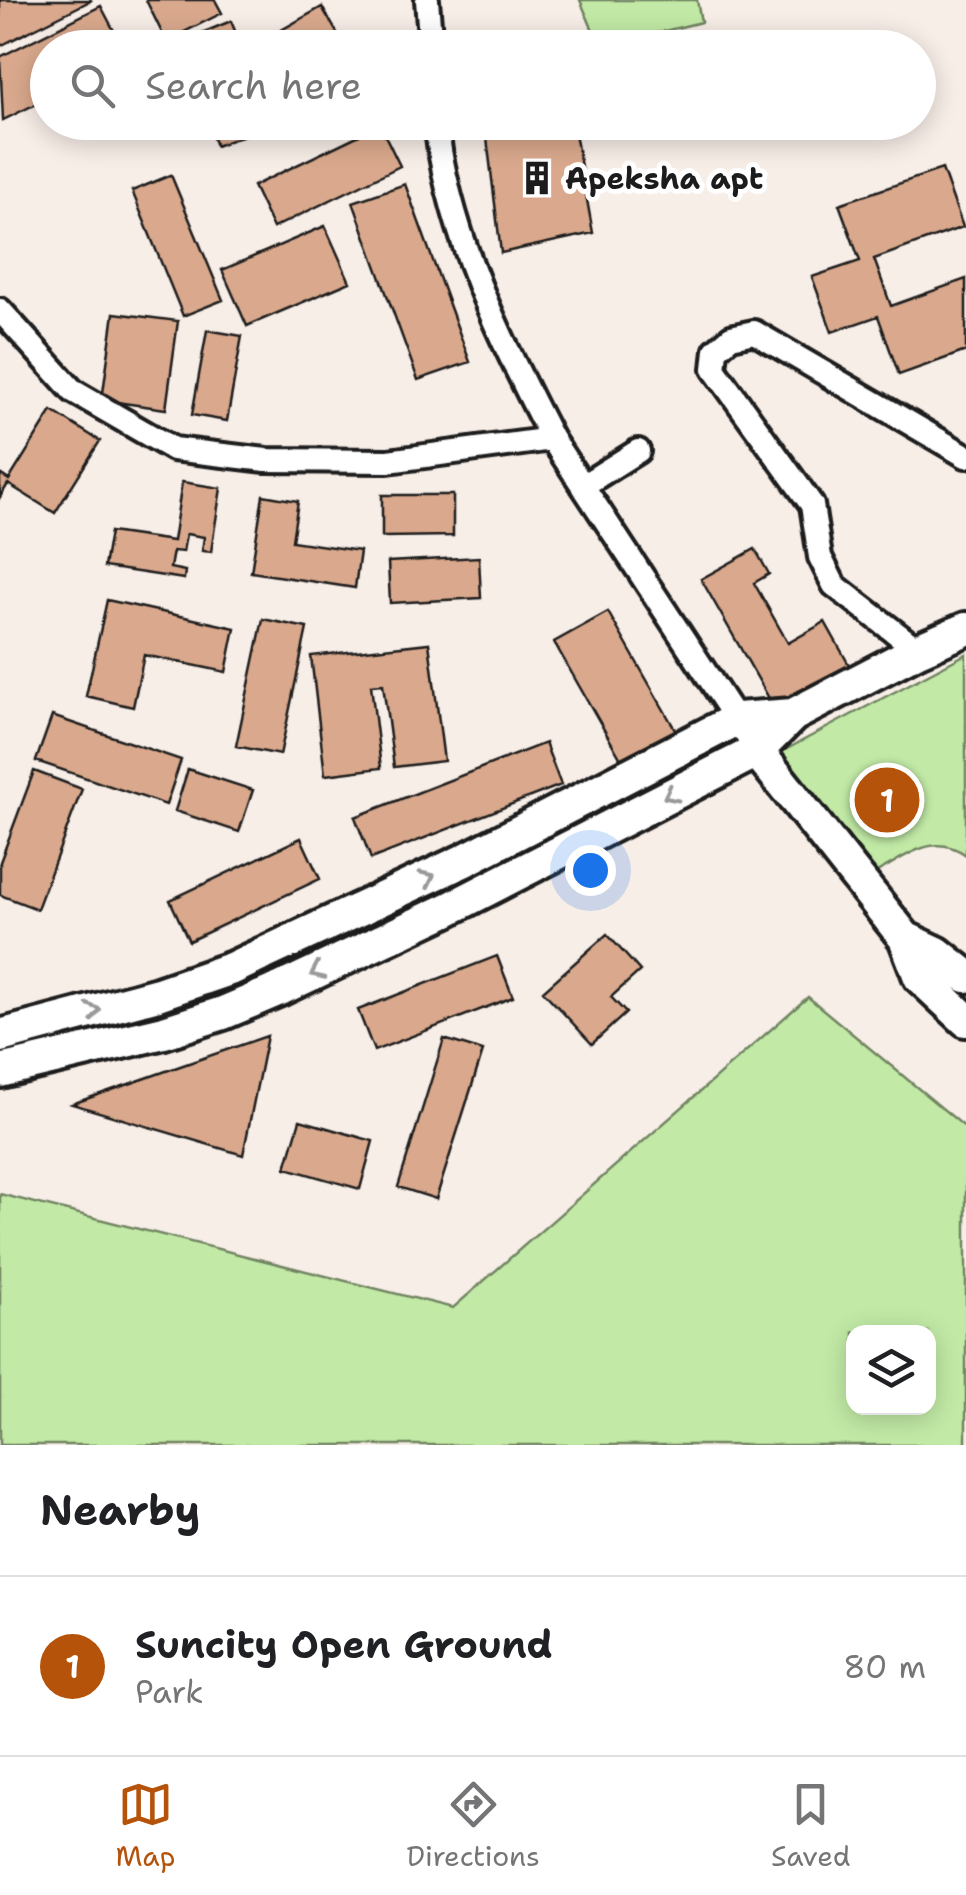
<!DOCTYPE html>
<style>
:root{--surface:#fff;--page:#f2f2f2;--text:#202124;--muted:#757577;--line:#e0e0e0;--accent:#b45309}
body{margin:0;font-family:"Shantell Sans",sans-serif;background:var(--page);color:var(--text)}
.controls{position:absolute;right:30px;bottom:30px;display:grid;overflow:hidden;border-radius:20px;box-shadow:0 5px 25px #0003}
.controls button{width:90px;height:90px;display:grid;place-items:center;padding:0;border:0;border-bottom:2px solid var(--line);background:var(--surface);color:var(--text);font:50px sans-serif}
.you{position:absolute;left:590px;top:870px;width:35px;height:35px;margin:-25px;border:8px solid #fff;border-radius:50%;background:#1a73e8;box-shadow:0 0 0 15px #1a73e833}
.badge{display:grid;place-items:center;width:65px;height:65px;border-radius:50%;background:var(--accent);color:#fff;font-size:32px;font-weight:700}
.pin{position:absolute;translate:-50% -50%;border:5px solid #fff;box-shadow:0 2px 10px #0006}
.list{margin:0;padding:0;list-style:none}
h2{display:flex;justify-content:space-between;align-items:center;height:130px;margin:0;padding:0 40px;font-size:42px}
h2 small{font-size:32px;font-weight:400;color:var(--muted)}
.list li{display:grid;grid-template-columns:65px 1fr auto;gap:30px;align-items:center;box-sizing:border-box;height:180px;padding:0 40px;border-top:2px solid var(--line)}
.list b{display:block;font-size:38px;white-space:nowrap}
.list p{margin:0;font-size:32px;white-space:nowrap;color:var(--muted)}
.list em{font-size:32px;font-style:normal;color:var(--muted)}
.icon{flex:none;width:55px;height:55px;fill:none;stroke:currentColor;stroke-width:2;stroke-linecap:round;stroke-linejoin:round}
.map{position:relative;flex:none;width:966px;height:1445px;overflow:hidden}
.search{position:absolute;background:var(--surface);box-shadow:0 5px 25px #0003;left:30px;right:30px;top:30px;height:110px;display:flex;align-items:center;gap:25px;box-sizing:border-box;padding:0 35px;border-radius:55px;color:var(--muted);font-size:38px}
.sheet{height:310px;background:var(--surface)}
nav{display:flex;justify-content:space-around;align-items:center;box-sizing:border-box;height:140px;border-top:2px solid var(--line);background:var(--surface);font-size:28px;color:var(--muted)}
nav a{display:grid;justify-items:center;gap:5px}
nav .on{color:var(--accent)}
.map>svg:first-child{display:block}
</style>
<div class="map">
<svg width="966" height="1445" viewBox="0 0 966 1445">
<rect width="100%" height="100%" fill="#f8eee8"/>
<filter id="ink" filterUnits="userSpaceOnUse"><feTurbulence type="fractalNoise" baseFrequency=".01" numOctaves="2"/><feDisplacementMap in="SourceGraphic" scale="20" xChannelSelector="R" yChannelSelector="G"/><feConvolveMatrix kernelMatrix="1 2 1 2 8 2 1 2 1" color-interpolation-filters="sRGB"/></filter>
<g filter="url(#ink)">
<path fill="#c2eaa6" stroke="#6f8361" stroke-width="2.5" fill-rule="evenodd" d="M580,0H697L701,22L600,47Z
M966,654V855C932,831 907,857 873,874L770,758Z
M808,997L966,1128V1445H0V1194L453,1308ZM928,1332V1408H854V1332Z"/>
<path fill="#daa98d" stroke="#1c1c1c" stroke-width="2.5" d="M0,0H92L0,46Z
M146,0H215L222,13L166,41Z
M101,6L123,48H48V98L3,120L0,57Z
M322,7L346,48H275L269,37Z
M231,21L242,48H176L175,44Z
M207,122H272L273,124L216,146Z
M485,122H573L593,233L501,253Z
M380,125L400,166L273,228L253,186Z
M942,169L963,227L874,259L891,306L966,279V351L899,375L878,316L832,332L812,277L860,261L839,204Z
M171,175L223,300L183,316L132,191Z
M405,184L470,362L418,380L353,202Z
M325,226L350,282L247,326L222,270Z
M114,313L178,321L166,409L102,400Z
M207,330L242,336L227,421L192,415Z
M52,411L100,441L55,513L8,484L0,497V474L9,480Z
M182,482L221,488L211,552L202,551L204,537L186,534L183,552L173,551L170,568L185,571L184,579L104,567L110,532L173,541Z
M263,495L298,501L292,541L360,551L355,588L251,572Z
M382,495H453V536L382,537Z
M755,549L769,574L754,583L788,643L825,622L853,672L778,714L701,579Z
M479,557L481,598L390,603L388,562Z
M107,600L235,628L226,672L144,655L133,707L86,696Z
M608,612L676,731L622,761L554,642Z
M263,619L307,628L280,755L236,746Z
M429,643L444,761L394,767L383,684L371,685L381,768L325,775L311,656Z
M52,716L181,760L166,805L36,761Z
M545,743L561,785L371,859L355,817Z
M188,769L253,790L239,832L175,811Z
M34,771L82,789L37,909L0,895V862Z
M301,838L320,879L189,941L170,900Z
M607,934L640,971L611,997L626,1013L592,1044L543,991Z
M497,956L513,997L374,1051L358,1010Z
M267,1036L243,1155L72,1104L186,1064Z
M444,1039L483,1051L436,1199L398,1187Z
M300,1120L373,1141L360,1189L286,1168Z"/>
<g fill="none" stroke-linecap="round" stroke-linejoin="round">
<g stroke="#1c1c1c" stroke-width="30">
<path id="street" d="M427,0L431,48
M436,122C448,233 501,341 552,439L757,751
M0,310L73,391L173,449L266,460L388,461L552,439
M584,485L638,451
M918,650L834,585L820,557L812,505L714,369L716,350L731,337L754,332L966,456"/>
</g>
<g stroke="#1c1c1c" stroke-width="40">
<path id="secondary" d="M757,751L905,938L920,977L966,1020
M905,938L937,953L966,976
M0,1036L158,994L233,968L463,861L737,719L793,715
M0,1071L164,1032L223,1013L282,988L449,909L757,751L793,715L918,650L966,629"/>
</g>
<use href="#street" stroke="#fff" stroke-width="22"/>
<use href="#secondary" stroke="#fff" stroke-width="32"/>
</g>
<defs><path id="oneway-chevron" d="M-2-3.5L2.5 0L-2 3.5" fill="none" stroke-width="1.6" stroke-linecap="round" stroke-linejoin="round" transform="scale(2.5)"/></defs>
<g stroke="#999">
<use href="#oneway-chevron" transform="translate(670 795) rotate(153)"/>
<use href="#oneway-chevron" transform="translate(428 878) rotate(-26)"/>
<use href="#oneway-chevron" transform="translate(317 972) rotate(155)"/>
<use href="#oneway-chevron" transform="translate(94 1011) rotate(-15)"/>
</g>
</g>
<defs>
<g id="building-bare" transform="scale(2.7)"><path d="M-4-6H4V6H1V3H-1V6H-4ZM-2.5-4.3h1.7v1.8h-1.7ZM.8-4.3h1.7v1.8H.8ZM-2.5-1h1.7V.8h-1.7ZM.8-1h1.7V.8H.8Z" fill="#1c1c1c" stroke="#fff" stroke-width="2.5" paint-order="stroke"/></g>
</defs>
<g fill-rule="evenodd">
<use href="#building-bare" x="537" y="178"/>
</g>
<g text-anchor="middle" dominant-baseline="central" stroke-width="10" stroke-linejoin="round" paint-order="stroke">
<g font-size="30" font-weight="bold" fill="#1c1c1c" stroke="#fff" text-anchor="start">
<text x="565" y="178">Apeksha apt</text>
</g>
</g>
</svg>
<div class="controls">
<button><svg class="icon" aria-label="layers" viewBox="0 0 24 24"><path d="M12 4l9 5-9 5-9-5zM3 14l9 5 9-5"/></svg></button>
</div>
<div class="you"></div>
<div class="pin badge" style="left:887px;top:800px">1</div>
<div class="search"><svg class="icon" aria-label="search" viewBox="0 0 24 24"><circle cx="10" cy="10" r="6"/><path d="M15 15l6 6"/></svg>Search here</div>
</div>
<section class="sheet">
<h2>Nearby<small></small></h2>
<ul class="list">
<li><span class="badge">1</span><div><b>Suncity Open Ground</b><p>Park</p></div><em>80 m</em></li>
</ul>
</section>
<nav>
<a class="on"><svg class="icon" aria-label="map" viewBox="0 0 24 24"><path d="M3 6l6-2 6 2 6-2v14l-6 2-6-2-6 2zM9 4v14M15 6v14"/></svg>Map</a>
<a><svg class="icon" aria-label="directions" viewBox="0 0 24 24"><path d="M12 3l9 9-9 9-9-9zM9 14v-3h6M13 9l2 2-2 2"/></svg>Directions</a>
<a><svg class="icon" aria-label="saved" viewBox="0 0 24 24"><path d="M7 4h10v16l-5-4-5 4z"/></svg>Saved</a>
</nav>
